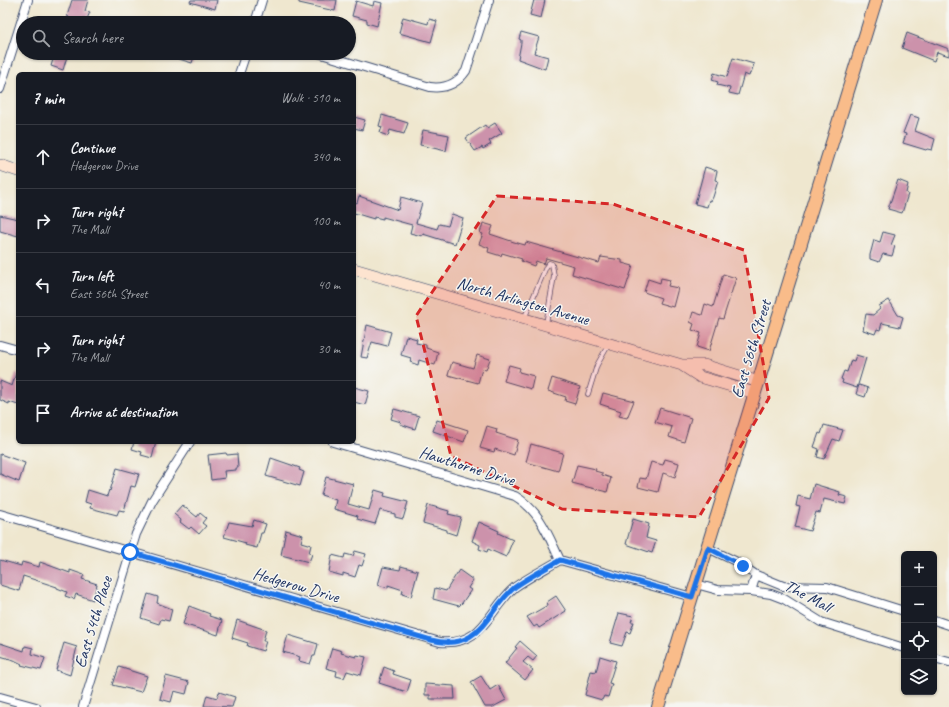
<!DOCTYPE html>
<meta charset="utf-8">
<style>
:root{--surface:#171b24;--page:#242831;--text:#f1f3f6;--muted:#9ea1a6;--line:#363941}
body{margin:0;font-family:Caveat,sans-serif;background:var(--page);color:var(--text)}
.controls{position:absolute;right:12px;bottom:12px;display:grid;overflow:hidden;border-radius:6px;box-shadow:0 1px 3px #0004}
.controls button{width:36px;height:36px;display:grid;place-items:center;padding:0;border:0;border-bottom:1px solid var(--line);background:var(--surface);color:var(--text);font:20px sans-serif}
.stop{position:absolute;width:12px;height:12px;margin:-9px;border:3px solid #1a73e8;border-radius:50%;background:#fff}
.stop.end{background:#1a73e8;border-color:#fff;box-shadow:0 1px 4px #0008}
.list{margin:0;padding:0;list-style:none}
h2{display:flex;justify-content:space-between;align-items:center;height:52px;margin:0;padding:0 16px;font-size:17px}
h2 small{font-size:13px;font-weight:400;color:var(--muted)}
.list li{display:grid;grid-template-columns:26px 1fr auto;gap:12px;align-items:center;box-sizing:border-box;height:64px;padding:0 16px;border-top:1px solid var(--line)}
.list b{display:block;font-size:15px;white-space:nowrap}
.list p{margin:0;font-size:13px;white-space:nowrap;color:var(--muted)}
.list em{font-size:13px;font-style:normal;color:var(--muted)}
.icon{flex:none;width:22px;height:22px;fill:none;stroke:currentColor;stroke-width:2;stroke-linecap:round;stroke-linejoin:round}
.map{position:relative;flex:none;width:949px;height:707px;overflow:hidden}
.search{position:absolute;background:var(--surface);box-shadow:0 1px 3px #0004;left:16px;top:16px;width:340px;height:44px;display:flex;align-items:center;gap:10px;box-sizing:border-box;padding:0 14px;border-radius:22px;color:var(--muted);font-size:15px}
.panel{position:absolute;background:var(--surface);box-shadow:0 1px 3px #0004;left:16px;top:72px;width:340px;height:372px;border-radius:6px}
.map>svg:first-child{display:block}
</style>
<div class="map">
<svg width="949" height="707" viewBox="0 0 949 707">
<rect width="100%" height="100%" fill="#f6f6f2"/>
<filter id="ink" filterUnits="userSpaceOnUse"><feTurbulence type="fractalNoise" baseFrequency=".025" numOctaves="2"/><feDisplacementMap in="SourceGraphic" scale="8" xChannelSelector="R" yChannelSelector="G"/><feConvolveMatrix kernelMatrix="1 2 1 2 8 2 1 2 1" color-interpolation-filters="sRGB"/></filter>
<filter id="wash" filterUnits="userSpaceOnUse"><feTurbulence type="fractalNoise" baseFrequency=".012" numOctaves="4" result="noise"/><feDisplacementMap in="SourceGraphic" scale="16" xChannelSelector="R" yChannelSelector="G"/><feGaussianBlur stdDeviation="0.9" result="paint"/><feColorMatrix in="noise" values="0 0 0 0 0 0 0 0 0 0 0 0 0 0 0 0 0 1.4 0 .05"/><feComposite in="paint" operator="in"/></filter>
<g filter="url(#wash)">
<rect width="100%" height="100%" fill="#efe7cf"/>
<g id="blocks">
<path fill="#cc92ab" d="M72,0H88L85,11L90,12L87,19L83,18L81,23H67L69,17L67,16Z
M191,0H217L215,9L190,2Z
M299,0H337L335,11L299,3Z
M534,0H545L541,18L530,15Z
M356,1L373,6L374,1L382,3L377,26L367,23V20L352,16Z
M403,17L428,24L429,19L437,21L431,42L399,33Z
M521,32L539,37L534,53L548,57L545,69L518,59L521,43V40L519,39Z
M907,33L949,49V56L937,52L934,61L902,48Z
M55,53H68L63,70L51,66Z
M166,53H195L192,63L166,55Z
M733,58L754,64L751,73H750L749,76L744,74L738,95L729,93L730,88L717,85L718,82L712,80L714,73L727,77Z
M382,115L408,123L404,134L390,130L388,136L380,133L382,127L379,126Z
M910,115L919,118L915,131L935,139L932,150L927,149L926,150L903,143L906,134L903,133Z
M354,117L365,120L362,130L354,128Z
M495,123L502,133L489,141L491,144L483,149L482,147L475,151L466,138L485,125L487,128Z
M423,130L449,135L446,151L420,145Z
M705,167L717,171L715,180L718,181L713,197L711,201L709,200L707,207L695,204Z
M898,180L908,184L906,193L908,194L902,213L888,209Z
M359,196L398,210L401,197L422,203L416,223L437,229L439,224L448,226L452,214L463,218L455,244L423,234L422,236L410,233L412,225L383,217V219L374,217V219L354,213V202L357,203Z
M0,215L18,219V236L0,231Z
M483,223L493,226L490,234L514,242L525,245L526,242L599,263L601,257L622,260V263L633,266L625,290L572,274L574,266L546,258L544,264L536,261L534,266L521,261L522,259L502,253L501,256L488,252L489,248L479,244L483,234L480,233Z
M883,232L895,235L891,245L895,246L892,256L883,254L879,262L870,259V255L874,240L880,242Z
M723,274L736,278L723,319L719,318L709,351L697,347L701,333L692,330L694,324L690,322L693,312L702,315L705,304L713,307Z
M661,278L670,280L668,286L678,288L673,307L659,303L661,298L644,292L648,279L660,283Z
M889,300L898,315L903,317L900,327L882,323L880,330L877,329L875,334L863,330L866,314L873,315L880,309L879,306Z
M367,325L391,332L387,346L372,342L367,358L361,357Z
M406,336L417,339L416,343L426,345V348L438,352L435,365L419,360L418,365L410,362L411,358L401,355Z
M477,355L490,359L486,370L482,369L478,383L448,375L452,362L473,368Z
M856,355L866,358L857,388L842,383L843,380L841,379L844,371L847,372L851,360L854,361Z
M509,365L520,368L519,372L534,376L531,389L504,381Z
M16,373H18V405L9,402V404L0,400V381L12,386Z
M552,378L580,387L575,404L565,401L566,397L548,391Z
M859,385L868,388L865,397L856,394Z
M354,387L369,391L365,405L354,402Z
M603,393L634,401L627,418L619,416L621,411L600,404Z
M660,408L691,418L684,442L669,437L672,427L655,422Z
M394,409L419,416L415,429L400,424L401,422L391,419Z
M437,420L468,430L464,442L433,431Z
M824,425L843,430L839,441L833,439L824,459L817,457L819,449L814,447L819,433L821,434Z
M487,426L497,429L496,433L518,440L514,455L495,449L494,452L480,448Z
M134,442H156L152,458L141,455L142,452L132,449Z
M531,444L563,453L558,471L526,462Z
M226,453L227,455L237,454L238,468H236V470L224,471L225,478L211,480L208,455Z
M0,454L25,463L19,482L0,474Z
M271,458L300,468L299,470L304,472L300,486L266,476Z
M665,459L679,463L675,477L663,473L658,492L638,487L640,478L646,479L651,462L663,465Z
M577,465L596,469L595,471L602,473V475L611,478L607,492L572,483Z
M117,468L139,474L135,487L131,486L124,511L119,510L117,515L90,508L91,504L85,502L88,490L107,496L109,490L110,491Z
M326,477L353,484L348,504L369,510L375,490L385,493L384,496L408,502L403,519L395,517V514L380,510L375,524L357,519L358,516L334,509L336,500L321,495Z
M814,484L840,492L839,495L847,497L845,504L824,499L820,513L816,512L810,531L795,527L800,507L796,506L798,496L810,499Z
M182,505L197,517L200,513L206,518L202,523L206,526L199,534L191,527L189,529L180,522L181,520L174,514Z
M428,505L449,511L448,514L461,517L456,535L447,532V530L423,523Z
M633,519L649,524L646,538L656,541L652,553L626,544Z
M254,520L266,524L263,533H261L257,548L245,545L246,543L224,537L229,522L252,526Z
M479,522L499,531L498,533L513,540L506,557L488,549L487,552L479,549L480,545L472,541Z
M286,530L303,535L301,542L311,545L309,553L312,554L309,562L281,555Z
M355,551L366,554L362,566L359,565L355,577L343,573V576L329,572L332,555L344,558L345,554L353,556Z
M0,560L21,566L22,562L39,567L40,562L70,573V570L84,575L82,579L97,584L93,600L76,594L74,599L65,596L67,592L57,588V587L23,576L19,591L0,585Z
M401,566L418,571L411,597L402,594L403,590L388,585V588L378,585L383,567L400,570Z
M459,570L473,580L468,588L471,590L462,603L459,606L433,599L435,588L446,591Z
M148,594L158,597L157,603L172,609L169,621L161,619L159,624L141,618Z
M556,596L566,611L539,628L537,625L534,627L527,617L548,605L547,602Z
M189,606L210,614L209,616L222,620L218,635L183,624Z
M619,613L633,616L631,622H634L630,633L627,632L622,646L610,643Z
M237,620L266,630L263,641H266L263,651L247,646L248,643L232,638Z
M288,635L318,644L315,656H313L310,664L299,661L300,657L283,652Z
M520,641L537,656L533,661L528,657L523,662L533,670L525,680L505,663L517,648L515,647Z
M0,643L24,651L25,646L33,648L32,654L45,658L41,670L21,665L22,664L14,660L0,656Z
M64,643L77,647L70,675L56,670Z
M332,648L342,651L341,653L356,657L357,655L366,657L361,675L347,671L344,678L336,676L337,671L326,668Z
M600,656L616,661L609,683L612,684L608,697L604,696L602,700L585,695L591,671L596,672Z
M119,667L147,676L141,692L113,685Z
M384,667L394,671L393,674L411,680L407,692L379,683Z
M166,676L189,682L186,694L174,691L171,702L160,699Z
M481,676L490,690L498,685L506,700L493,707H485L471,682Z
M425,684L454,686L455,699H430V695H425Z
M219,692L235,697L232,707L204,706L207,695L217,698Z"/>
</g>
</g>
<g filter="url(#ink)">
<use href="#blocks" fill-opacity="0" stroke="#3b4b6f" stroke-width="1"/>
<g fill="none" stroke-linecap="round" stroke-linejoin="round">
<g stroke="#3b4b6f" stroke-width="5.5">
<path id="service" d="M524,319L546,267L549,263L552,264L554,276L546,324
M588,394L597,365L609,344"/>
</g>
<g stroke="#3b4b6f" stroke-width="10">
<path id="minor" d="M255,23L262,0
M318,53L430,87C445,89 457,84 466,71L489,0
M239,74L246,53
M0,89L28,0
M0,345L18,350
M333,442L515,496C540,511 548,535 560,560
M0,514L440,642C484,646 488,610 515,587C529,577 545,569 560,560
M708,548L735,561L756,575L783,586L827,587L904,611
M560,560L692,597
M696,584L718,590L751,591L771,594L784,599L821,622L904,648
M751,591L756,575
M934,620L949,625
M934,658L949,662
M0,697L36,707
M83,707L136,534L152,501L190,442"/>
</g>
<g stroke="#3b4b6f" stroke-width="12">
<path id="secondary" d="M0,165L18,171
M354,269L682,365H704L759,382
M683,366L700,377L755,393"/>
</g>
<g stroke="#3b4b6f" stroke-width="14">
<path id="primary" d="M658,707L876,0"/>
</g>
<use href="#service" stroke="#fff" stroke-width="4"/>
<use href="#minor" stroke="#fff" stroke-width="8"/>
<use href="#secondary" stroke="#fde4d0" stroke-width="11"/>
<use href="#primary" stroke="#f9bc8a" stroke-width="12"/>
</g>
</g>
<g fill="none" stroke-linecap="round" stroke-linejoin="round" filter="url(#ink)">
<path stroke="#1a73e8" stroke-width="5" d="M130,552L431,640C481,653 486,611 515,587C529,577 545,569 560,560L692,597L708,548L743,566"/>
</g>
<path fill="#d62828" fill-opacity="0.2" stroke="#d62828" stroke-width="3" stroke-dasharray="8 5" stroke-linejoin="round" d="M497,196L613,204L744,250L769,398L699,517L562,509L451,456L416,316Z"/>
<g text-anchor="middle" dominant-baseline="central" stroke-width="3" stroke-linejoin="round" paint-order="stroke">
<g font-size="17" fill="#1b2f5e" stroke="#f6f6f2">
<text transform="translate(523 301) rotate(16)">North Arlington Avenue</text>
<text transform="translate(751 349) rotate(-73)">East 56th Street</text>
<text transform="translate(467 466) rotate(17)">Hawthorne Drive</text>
<text transform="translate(296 585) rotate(16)">Hedgerow Drive</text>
<text transform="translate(808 596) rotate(28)">The Mall</text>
<text transform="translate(93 622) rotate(-73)">East 54th Place</text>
</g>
</g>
</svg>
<div class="controls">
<button>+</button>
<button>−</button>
<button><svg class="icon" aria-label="locate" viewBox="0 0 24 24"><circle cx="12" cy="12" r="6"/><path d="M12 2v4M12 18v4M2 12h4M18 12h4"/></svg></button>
<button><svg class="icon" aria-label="layers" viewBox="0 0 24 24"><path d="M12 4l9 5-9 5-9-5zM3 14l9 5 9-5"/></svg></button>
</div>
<div class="stop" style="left:130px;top:552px"></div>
<div class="stop end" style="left:743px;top:566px"></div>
<div class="search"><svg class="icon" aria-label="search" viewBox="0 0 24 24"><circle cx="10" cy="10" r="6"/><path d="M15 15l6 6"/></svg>Search here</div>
<section class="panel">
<h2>7 min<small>Walk · 510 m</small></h2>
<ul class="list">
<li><svg class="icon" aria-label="ahead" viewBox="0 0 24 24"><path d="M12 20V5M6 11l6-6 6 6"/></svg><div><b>Continue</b><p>Hedgerow Drive</p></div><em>340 m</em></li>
<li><svg class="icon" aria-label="right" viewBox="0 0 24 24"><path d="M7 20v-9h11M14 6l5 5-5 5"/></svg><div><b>Turn right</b><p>The Mall</p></div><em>100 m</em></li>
<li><svg class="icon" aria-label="left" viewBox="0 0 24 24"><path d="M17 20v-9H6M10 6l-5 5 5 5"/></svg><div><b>Turn left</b><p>East 56th Street</p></div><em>40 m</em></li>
<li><svg class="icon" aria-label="right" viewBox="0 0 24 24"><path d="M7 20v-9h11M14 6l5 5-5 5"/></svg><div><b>Turn right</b><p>The Mall</p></div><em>30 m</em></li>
<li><svg class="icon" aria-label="arrive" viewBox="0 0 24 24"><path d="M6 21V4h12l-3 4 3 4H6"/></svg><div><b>Arrive at destination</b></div></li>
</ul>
</section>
</div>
